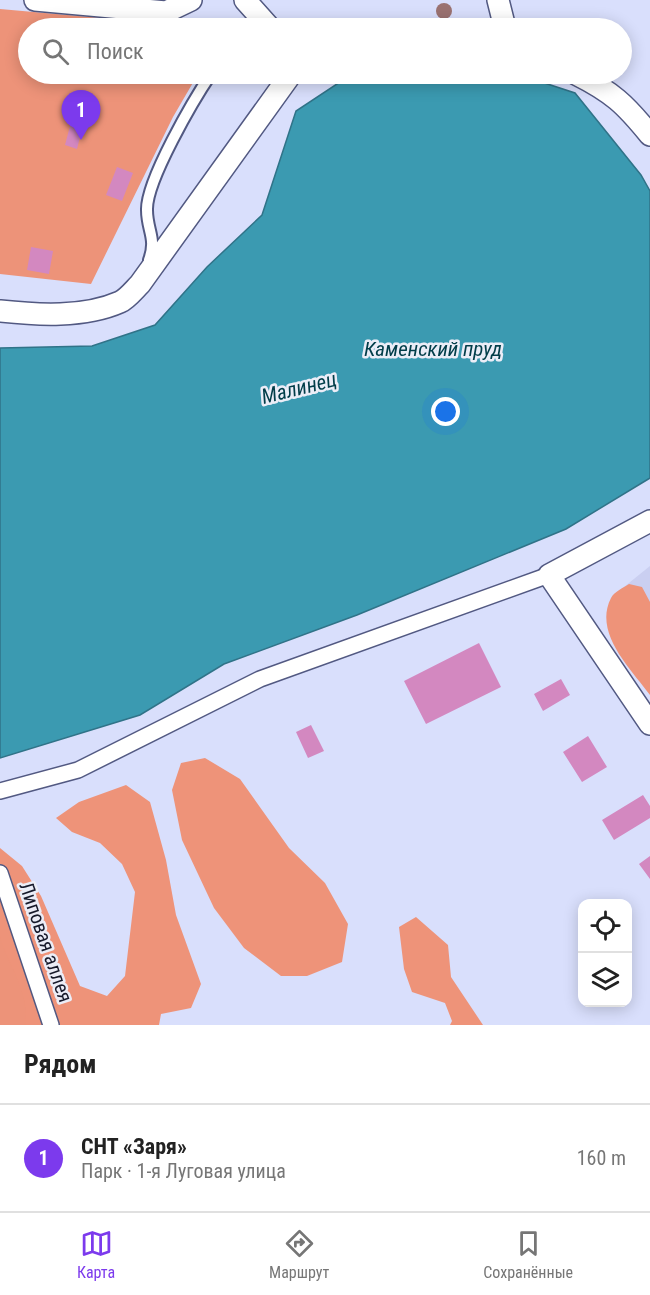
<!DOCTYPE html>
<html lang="ru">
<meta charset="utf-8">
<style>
:root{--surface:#fff;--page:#f6f6f6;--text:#222;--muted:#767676;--line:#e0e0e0;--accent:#7c3aed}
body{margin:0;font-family:"Roboto Condensed",sans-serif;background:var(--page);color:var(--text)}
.controls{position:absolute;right:18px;bottom:18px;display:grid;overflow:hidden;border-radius:12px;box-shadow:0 3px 15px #0003}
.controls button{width:54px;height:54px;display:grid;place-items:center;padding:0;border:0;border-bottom:2px solid var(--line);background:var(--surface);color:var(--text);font:30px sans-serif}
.you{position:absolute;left:446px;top:412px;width:21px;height:21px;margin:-15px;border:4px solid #fff;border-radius:50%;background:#1a73e8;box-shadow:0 0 0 9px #1a73e833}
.badge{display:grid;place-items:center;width:39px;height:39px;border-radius:50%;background:var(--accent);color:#fff;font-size:20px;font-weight:700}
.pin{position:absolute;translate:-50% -50px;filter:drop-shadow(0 2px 3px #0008)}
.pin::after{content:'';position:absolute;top:32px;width:21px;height:18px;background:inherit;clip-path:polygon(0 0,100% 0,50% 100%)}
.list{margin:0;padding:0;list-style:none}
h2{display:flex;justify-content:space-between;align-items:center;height:78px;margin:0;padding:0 24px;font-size:26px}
h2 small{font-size:20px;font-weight:400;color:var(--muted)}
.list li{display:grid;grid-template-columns:39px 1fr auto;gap:18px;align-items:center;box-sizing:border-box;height:108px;padding:0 24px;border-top:2px solid var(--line)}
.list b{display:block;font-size:22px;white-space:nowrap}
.list p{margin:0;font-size:20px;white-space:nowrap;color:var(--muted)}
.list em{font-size:20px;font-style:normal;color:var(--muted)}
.icon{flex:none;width:33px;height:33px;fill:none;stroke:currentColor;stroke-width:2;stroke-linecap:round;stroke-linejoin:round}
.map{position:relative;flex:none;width:650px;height:1025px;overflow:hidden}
.search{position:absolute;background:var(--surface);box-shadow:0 3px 15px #0003;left:18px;right:18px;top:18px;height:66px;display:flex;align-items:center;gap:15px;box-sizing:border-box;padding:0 21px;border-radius:33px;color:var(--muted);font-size:22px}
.sheet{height:186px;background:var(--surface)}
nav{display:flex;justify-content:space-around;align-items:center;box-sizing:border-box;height:84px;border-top:2px solid var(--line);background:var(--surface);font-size:16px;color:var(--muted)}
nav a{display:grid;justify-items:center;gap:3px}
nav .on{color:var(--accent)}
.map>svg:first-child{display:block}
</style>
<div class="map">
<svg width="650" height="1025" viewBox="0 0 650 1025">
<rect width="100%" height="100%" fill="#d9dffc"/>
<path fill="#cacff1" d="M650,566V639L619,591Z"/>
<path fill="#ed9379" d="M0,9L213,28H28V74H198L173,117L91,284L0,274Z
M0,912L33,1025H0Z"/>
<path fill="#ee9379" d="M629,584L642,587L650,602V695C631,669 593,633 611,598C614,592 623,588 629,584Z
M205,758L240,779L289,848L325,883L348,924L342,962L307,976H281L244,948L214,908L182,840L172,790L181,763Z
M126,785L150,802L166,860L176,915L201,984L191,1008L161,1014L159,1025H25C30,991 9,968 0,937C0,919 0,869 0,848L22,866L41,896L80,986L107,996L125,976L135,892L122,864L100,843L72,832L56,818L79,802Z
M416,917L448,945L451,977L483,1025H450L452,1021L445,1003L412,992L404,969L399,927Z"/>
<path fill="#3b9ab1" stroke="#307388" stroke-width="1.5" d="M352,74H517L575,93L641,175L650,191V478L566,529L357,615L224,664L140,715L0,758V348L92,346L155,325L207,267L262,215L296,111Z"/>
<path fill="#d388c0" d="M24,42H28V58L22,57Z
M135,74H151L149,78Z
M70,126L82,129L77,149L65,145Z
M117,167L133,173L122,201L106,195Z
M31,247L53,251L49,274L27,270Z
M479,643L501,687L426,724L404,681Z
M561,679L570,695L543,711L534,694Z
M311,725L324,751L308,758L296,732Z
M588,736L607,767L582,782L563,752Z
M643,795L650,806V818L614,840L602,820Z
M650,856V879L639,864Z"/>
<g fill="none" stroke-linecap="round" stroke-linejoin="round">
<g stroke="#525982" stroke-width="14">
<path id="service" d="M149,260C157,238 147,231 147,210C146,181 194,99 211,74"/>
</g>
<g stroke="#525982" stroke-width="18">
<path id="pedestrian" d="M0,791L78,770L260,679L549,575
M0,873L51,1025"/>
</g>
<g stroke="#525982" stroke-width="24">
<path id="minor" d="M35,0L166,12L191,0
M245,0L270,28
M498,0L505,28
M576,74C612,92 625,104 650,135
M0,311C37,315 84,318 120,302C127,299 134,290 140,284L291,74
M650,521L549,575L650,724"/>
</g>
<use href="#service" stroke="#fff" stroke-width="10"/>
<use href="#pedestrian" stroke="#fff" stroke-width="15"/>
<use href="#minor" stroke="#fff" stroke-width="21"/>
</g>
<circle fill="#9b7271" cx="444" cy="11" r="8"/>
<g text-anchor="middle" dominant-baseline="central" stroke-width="5" stroke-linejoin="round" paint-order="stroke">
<g font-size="20" fill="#16192a" stroke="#ebedf7">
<text transform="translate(46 942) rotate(71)">Липовая аллея</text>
</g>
<g font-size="21" font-style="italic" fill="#013d49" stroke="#ebedf7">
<text x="433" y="349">Каменский пруд</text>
<text transform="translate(299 388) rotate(-14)">Малинец</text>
</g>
</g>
</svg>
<div class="controls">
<button><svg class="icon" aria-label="locate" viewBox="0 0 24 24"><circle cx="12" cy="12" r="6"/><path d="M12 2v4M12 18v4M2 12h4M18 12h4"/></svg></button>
<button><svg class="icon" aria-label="layers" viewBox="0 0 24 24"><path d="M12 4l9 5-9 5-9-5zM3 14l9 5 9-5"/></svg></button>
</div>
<div class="you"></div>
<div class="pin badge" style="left:81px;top:140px">1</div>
<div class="search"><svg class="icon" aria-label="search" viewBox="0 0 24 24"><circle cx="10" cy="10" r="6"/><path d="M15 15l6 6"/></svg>Поиск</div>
</div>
<section class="sheet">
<h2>Рядом<small></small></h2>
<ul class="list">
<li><span class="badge">1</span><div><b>СНТ «Заря»</b><p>Парк · 1-я Луговая улица</p></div><em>160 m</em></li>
</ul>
</section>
<nav>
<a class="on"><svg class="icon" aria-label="map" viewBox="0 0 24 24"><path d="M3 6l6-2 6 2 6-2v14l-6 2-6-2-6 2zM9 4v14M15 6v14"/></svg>Карта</a>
<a><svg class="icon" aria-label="directions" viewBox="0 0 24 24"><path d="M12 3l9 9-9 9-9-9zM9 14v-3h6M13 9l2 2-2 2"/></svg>Маршрут</a>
<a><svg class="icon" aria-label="saved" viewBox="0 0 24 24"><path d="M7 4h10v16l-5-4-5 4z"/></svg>Сохранённые</a>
</nav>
